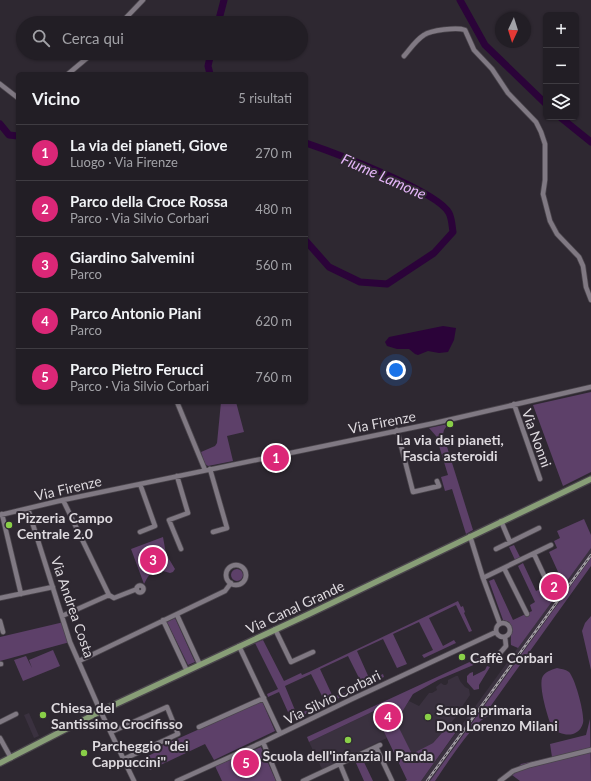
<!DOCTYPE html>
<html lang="it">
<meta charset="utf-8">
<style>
:root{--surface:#221e25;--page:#2e2b32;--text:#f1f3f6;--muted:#a2a2a7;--line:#3f3c42;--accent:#db2777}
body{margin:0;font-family:Lato,sans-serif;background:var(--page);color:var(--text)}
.controls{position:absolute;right:12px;top:12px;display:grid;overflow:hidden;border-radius:6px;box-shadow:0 1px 3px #0004}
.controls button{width:36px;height:36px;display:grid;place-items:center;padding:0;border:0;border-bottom:1px solid var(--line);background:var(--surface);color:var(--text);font:20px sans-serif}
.compass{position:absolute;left:495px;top:12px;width:36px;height:36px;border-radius:50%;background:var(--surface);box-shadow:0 1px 3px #0004;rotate:184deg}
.you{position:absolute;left:396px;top:370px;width:14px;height:14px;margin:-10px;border:3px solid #fff;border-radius:50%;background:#1a73e8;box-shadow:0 0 0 6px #1a73e833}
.badge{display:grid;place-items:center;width:26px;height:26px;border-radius:50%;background:var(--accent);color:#fff;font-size:13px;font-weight:700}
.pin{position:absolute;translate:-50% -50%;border:2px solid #fff;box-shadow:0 1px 4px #0006}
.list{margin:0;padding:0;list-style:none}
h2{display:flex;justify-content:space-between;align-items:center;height:52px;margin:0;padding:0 16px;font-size:17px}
h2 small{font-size:13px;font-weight:400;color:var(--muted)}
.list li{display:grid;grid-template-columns:26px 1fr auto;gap:12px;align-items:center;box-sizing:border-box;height:56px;padding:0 16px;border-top:1px solid var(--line)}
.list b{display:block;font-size:15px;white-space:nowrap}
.list p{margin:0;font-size:13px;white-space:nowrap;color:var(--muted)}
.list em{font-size:13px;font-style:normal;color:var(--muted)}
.icon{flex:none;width:22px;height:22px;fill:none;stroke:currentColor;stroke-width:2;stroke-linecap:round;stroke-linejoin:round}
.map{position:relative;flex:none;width:591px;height:781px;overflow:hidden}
.search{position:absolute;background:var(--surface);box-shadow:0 1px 3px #0004;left:16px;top:16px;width:292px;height:44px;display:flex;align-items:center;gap:10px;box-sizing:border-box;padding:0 14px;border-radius:22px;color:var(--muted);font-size:15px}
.panel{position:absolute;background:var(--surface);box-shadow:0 1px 3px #0004;left:16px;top:72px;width:292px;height:332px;border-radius:6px}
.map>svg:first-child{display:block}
</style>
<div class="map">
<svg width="591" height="781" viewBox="0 0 591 781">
<rect width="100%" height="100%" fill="#2e2831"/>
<path fill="#3a313f" d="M591,547V558L445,760L430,781H421Z
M456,676H458L460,681L465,687L469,689L470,695L461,708L463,709L433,743L412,755L395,722L409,701L419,706L429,693H432L437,690L436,687L441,683L444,685H446L448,683V680Z
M374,711L387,738L322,769L309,742Z
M29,713L39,736L34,738L24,715Z"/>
<path fill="#5d4069" d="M591,392V472L563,486L533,405Z
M221,402H236L244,432L227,436L233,461L208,466L205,464L201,452L215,446L217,443Z
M448,424L444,430L443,434L473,530L466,534L452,489L445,491L441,477L448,475L436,436L429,428Z
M584,519L591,535V548L518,648L511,645C510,636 513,631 509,622L503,620L489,581L494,579L513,620L532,611L530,605L535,602L518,566L523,563L536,591L555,582L553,577L559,574L549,552L557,548L554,541L560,538L557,531Z
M163,537L166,554L175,569L173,572L170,573C155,568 151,570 144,584L131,549Z
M514,545L520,557L515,560L509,547Z
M591,558V566L490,707L489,716C476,718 444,768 435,781H430Z
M231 575a6 6 0 1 1 12 0a6 6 0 1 1-12 0Z
M458,601L461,607L463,606L465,612L464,613L472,631L469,632L456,605L429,618L443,646L454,640L456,643L424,658L422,655L433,650L419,622L393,634L407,664L397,668L383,639L357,651L370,680L383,674L384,677L351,692L350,690L362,684L348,656L320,669L333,697L347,692L348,694L315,709L314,707L325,702L311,674L285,686L297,715L310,709L311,711L292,721L279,692L268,697L267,694L278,689L255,643L263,640L284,681L301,673L302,675L309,672Z
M591,616V670L582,631L585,623Z
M175,618L195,662L188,665L167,622Z
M64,622L70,642L0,661V637Z
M53,650L60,666L23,681L14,660L26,656L32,668L29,660Z
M489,653H494L490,658L438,680L413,694L396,722L412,754L433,743L448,726L456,732L421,781H405L407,780L374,711L309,742L307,737Z
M487,666L490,667L479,685V689L474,690L467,682V676L470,673L473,672V676L485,670Z
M557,668C561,669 565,669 569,672C575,678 585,714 583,723C579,738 562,737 552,728C548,718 539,689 542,678C544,672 551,670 557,668Z
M262,701L275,731L214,760L205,744L150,770L144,758L158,751L157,748Z
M590,719L591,781H520L512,775L521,764L552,757L550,744L586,735Z
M261,747L276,781H222L215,766Z
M363,760L373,781H364L356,763Z"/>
<path fill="#2b0339" d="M443,326L456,328L454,340L448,352L439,353L428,351L418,355L415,354L409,349H397L387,346L385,342L389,337Z"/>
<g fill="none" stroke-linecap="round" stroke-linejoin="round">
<path stroke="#2b0339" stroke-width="7" d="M460,0L485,45L546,104
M218,23L224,0
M210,74L208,66L211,53
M560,117L591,142
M0,124L9,135L18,136
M306,143C332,152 438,191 449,213C452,219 452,226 453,232L434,253L387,284L360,282L329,267L306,241"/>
<g stroke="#4a454c" stroke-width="6">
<path id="minor" d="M121,23L143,0
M404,56C410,49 416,40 424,35C431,30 457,27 465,30L474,50L492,69L508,93L536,122L541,132L545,144V180L543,194L550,221L557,234L579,257L583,266L586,287L591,300
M68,74L93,53
M0,84L18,98
M177,402L205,470
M514,404L540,479
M397,430L413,492L439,486L437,481
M210,469L227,528L213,532
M177,476L188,513L169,520L181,549
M28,509L70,642L99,708L134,781
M2,514L21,594
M0,515L63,500L435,423L591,387
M501,521L510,542
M140,532L155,526L140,484
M470,536L483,578L500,624
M496,549L539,528
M534,554L549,586
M226 575a10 10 0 1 1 20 0a10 10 0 1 1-20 0Z
M504,568L527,614
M483,578L551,545
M136.5 589a3.5 3.5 0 1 1 7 0a3.5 3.5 0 1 1-7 0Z
M109,595L114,598L137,589
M0,598L53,587
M177,615L200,665
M62,616L109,595L63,500
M163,620L187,671
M0,621L3,632
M496 630a7 7 0 1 1 14 0a7 7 0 1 1-14 0Z
M275,629L291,662L313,652
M239,646L280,733
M494,660L506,646L505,637
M79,661L225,591L231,583
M0,664H1
M0,722L16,714
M199,727L264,698
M111,732L167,707L178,734L124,759
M0,738L11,758
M263,742L279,781
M376,747L392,781
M340,764L347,781
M177,781L263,742L352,699L496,632
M303,781L380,745
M500,781L513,771L530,765L591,750"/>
</g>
<g stroke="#4a454c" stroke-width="8">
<path id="major" d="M0,763L101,711L309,614L591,479"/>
</g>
<use href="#minor" stroke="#807983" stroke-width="4.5"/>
<use href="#major" stroke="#889e77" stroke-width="5.5"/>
<g stroke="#a39fa5" stroke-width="2.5">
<path id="rail" d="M427,781L591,555"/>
</g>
<use href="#rail" stroke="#2e2831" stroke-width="1" stroke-dasharray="3" stroke-linecap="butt"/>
</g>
<g fill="#89cf48" stroke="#2e2831" stroke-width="1.5">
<circle cx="450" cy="424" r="4"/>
<circle cx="9" cy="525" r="4"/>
<circle cx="462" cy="657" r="4"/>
<circle cx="43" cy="715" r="4"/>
<circle cx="428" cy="717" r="4"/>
<circle cx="348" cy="740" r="4"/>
<circle cx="84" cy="753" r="4"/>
</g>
<g text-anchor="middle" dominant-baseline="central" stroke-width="4" stroke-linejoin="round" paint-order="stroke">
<g font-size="14" fill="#dedadf" stroke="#2e2831">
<text transform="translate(382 422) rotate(-11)">Via Firenze</text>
<text transform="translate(537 438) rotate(70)">Via Nonni</text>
<text transform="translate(68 488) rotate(-13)">Via Firenze</text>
<text transform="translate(73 607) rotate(71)">Via Andrea Costa</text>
<text transform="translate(295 607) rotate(-25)">Via Canal Grande</text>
<text transform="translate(332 697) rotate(-26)">Via Silvio Corbari</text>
</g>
<g font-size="14" font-weight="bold" fill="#dedadf" stroke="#2e2831" text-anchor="start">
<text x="450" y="439" text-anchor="middle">La via dei pianeti,<tspan x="450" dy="16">Fascia asteroidi</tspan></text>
<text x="17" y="517">Pizzeria Campo<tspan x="17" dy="16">Centrale 2.0</tspan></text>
<text x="470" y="657">Caffè Corbari</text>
<text x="51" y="707">Chiesa del<tspan x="51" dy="16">Santissimo Crocifisso</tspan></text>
<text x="436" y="709">Scuola primaria<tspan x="436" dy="16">Don Lorenzo Milani</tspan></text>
<text x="92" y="745">Parcheggio "dei<tspan x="92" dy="16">Cappuccini"</tspan></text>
<text x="348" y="755" text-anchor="middle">Scuola dell'infanzia Il Panda</text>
</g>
<g font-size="15" font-style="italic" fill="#e4b5f8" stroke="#2e2831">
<text transform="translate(384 176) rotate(24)">Fiume Lamone</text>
</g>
</g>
</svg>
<div class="controls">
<button>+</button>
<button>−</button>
<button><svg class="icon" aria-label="layers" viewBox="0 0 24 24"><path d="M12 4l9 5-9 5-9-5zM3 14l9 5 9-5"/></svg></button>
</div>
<svg class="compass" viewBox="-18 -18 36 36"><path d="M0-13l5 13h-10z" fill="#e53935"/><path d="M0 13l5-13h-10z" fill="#a2a2a7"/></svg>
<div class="you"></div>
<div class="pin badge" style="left:276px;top:458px">1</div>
<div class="pin badge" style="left:554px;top:587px">2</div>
<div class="pin badge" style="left:153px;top:560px">3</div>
<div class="pin badge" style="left:388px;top:717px">4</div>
<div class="pin badge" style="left:246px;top:763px">5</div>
<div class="search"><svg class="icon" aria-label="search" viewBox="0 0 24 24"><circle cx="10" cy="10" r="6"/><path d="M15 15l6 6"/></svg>Cerca qui</div>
<section class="panel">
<h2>Vicino<small>5 risultati</small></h2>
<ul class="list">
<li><span class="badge">1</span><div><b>La via dei pianeti, Giove</b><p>Luogo · Via Firenze</p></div><em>270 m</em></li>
<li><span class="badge">2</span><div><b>Parco della Croce Rossa</b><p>Parco · Via Silvio Corbari</p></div><em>480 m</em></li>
<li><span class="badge">3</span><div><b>Giardino Salvemini</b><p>Parco</p></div><em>560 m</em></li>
<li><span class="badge">4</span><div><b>Parco Antonio Piani</b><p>Parco</p></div><em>620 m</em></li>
<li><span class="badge">5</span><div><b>Parco Pietro Ferucci</b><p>Parco · Via Silvio Corbari</p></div><em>760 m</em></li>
</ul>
</section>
</div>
